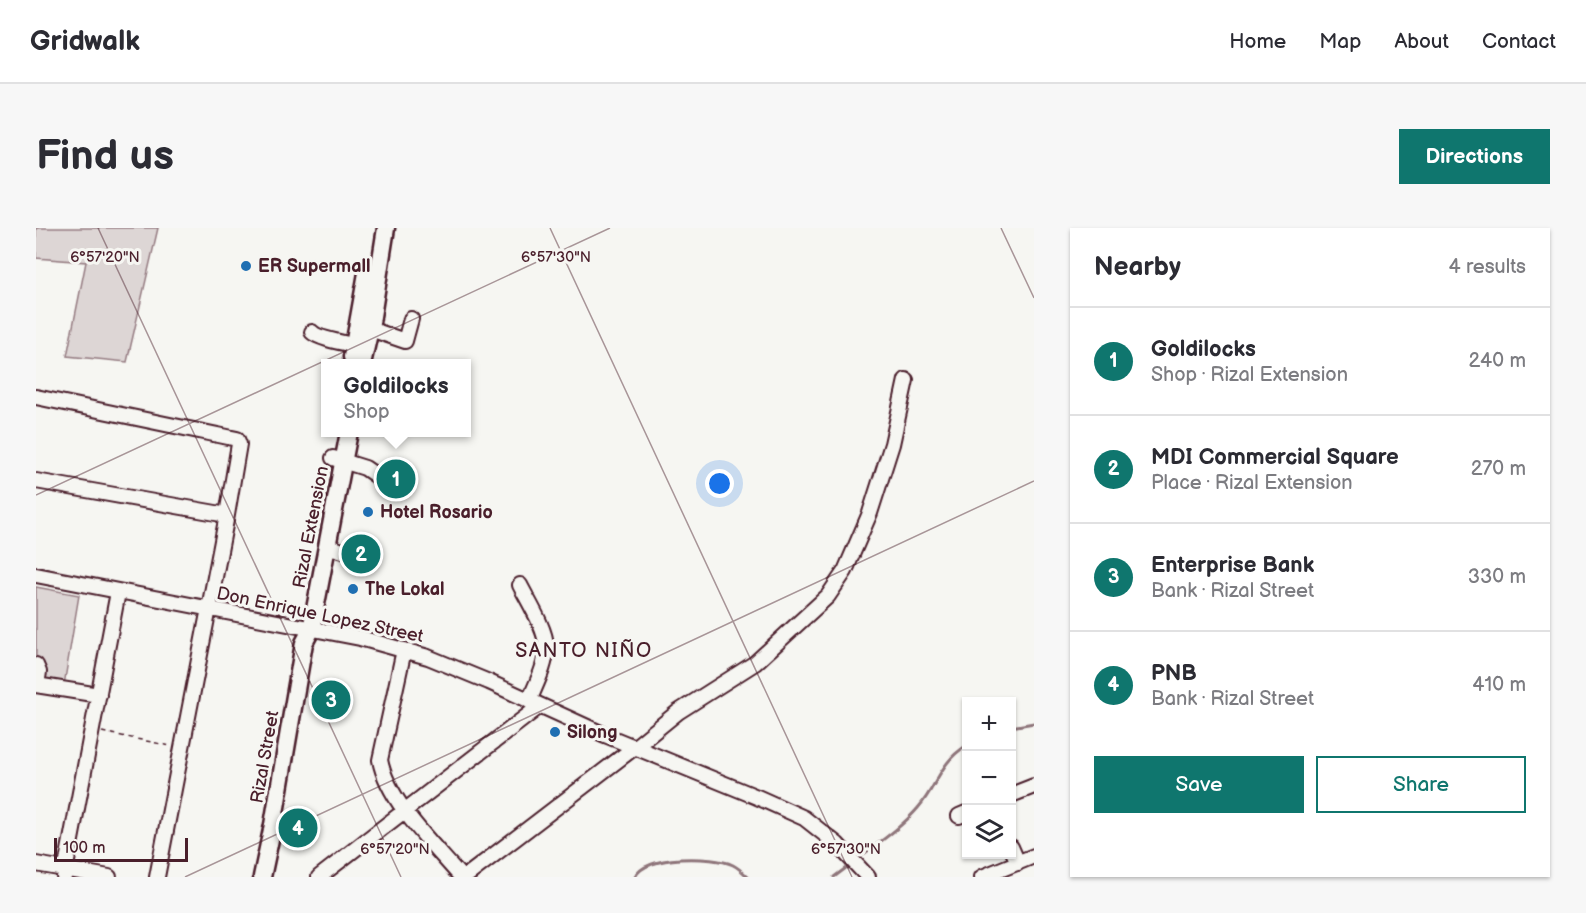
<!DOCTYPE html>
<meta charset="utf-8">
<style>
:root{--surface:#fff;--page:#f7f7f7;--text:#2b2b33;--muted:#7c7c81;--line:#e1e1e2;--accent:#0f766e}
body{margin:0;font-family:"Balsamiq Sans",sans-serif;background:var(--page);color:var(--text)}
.controls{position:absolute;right:18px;bottom:18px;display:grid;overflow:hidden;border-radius:0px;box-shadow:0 2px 4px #0004}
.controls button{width:54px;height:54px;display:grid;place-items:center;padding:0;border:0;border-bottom:2px solid var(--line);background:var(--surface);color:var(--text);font:30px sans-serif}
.scale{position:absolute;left:18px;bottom:15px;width:134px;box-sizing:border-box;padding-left:6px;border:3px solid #4a1f2b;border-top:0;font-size:16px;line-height:21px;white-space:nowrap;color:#4a1f2b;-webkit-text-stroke:4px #f6f6f2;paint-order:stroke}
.you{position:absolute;left:684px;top:256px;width:21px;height:21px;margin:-15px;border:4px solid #fff;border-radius:50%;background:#1a73e8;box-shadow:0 0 0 9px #1a73e833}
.badge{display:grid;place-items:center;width:39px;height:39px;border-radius:50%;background:var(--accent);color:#fff;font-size:20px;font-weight:700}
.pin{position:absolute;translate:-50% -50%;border:3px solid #fff;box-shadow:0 2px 6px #0006}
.popup{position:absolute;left:285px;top:131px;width:150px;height:78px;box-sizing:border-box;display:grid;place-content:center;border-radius:0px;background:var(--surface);filter:drop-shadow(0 2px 4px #0005);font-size:20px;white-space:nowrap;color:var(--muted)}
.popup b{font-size:22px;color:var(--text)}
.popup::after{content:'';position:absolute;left:50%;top:100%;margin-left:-12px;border:12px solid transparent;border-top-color:var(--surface)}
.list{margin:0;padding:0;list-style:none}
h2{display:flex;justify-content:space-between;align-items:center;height:78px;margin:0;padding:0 24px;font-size:26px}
h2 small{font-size:20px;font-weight:400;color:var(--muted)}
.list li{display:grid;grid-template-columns:39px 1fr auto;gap:18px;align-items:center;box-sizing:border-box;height:108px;padding:0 24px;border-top:2px solid var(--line)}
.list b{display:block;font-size:22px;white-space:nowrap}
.list p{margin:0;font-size:20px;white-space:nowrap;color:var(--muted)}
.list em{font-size:20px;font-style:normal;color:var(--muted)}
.actions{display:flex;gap:12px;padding:18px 24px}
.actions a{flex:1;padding:14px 0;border:2px solid var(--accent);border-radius:0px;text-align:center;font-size:21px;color:var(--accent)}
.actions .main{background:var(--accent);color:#fff}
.icon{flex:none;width:33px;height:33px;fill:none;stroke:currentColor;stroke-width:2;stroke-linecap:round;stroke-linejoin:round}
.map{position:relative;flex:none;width:998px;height:649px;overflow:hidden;border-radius:0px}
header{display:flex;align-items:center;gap:36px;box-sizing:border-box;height:84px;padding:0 30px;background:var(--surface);border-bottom:2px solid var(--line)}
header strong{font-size:28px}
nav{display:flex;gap:33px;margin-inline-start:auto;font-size:21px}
.intro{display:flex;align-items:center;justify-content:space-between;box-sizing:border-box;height:144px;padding:0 36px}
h1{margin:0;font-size:42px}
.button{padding:15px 27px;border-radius:0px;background:var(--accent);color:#fff;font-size:21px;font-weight:700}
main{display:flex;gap:36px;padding:0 36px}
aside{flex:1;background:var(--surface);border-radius:0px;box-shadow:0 2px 4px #0004}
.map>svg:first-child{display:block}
</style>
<header>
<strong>Gridwalk</strong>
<nav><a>Home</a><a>Map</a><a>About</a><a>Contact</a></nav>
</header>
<div class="intro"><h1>Find us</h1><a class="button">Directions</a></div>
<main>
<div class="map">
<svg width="998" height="649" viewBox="0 0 998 649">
<rect width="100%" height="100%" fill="#f6f6f2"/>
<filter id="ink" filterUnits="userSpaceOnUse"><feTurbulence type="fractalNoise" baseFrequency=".0167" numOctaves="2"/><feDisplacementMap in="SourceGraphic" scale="12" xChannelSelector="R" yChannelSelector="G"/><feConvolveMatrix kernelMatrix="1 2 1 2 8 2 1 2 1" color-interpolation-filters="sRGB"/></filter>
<g filter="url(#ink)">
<path fill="#ddd6d5" stroke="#947a80" stroke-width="1.5" d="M0,0H122L91,134L31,128L50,34L0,30Z
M0,359L43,367L28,457L0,452Z"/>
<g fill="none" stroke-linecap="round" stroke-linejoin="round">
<path stroke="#8e747a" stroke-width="3" d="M975,499L998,495
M821,631C842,615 865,600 882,580C902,557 903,535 930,518
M599,649C610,626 677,628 697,637C703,640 708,645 712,649
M798,649L814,637"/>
<g stroke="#4a1f2b" stroke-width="18">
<path id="minor" d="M334,101L369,113L375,91
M276,104C282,111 315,116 326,119
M0,169L201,211L203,216L191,287L121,649
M297,230L329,240L342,249
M0,253L191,287
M291,318L307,323
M0,347L324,410L392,429L453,454L569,507L721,569L768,590L801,616L832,649
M484,357C492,373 510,401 510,418C511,436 500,456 493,473
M368,422L344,532C352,574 398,617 425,649
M0,437L3,444L1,457
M0,457L63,467
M975,567L998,558
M923,588L930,585
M975,619L982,635
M0,636L73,649
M28,649L82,364
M283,649L504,478
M429,649L599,519L642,484L719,435L792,368L809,343L834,285L856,216L870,152
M946,649L998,628"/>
</g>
<g stroke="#4a1f2b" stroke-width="21">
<path id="major" d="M316,129L331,45
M326,136L334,101L350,0
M226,649L237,597L268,415L275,402L313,204"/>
</g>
<path stroke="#4a1f2b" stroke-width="1.5" stroke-dasharray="4.5 4.5" stroke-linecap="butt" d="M66,504L135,518"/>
<use href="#minor" stroke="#f6f6f2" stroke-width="14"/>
<use href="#major" stroke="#f6f6f2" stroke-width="16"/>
</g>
</g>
<path fill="none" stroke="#4a1f2b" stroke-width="1.5" stroke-opacity="0.45" d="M62,0L365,649M514,0L816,649M965,0L998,70M0,267L574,0M149,649L998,253"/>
<g fill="#1f6fb2" stroke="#f6f6f2" stroke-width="2">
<circle cx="210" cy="38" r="6"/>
<circle cx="332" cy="284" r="6"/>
<circle cx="317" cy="361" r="6"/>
<circle cx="519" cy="504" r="6"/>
</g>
<g text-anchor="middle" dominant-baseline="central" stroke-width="6" stroke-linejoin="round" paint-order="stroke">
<g font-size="18" font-weight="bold" fill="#4a1f2b" stroke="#f6f6f2" text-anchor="start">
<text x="222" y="38">ER Supermall</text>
<text x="344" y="284">Hotel Rosario</text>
<text x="329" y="361">The Lokal</text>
<text x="531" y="504">Silong</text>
</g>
<g font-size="18" fill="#4a1f2b" stroke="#f6f6f2">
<text transform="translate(275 299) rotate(-79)">Rizal Extension</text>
<text transform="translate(284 387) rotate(12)">Don Enrique Lopez Street</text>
<text transform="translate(229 529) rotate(-80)">Rizal Street</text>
</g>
<g font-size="20" letter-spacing="1.5" fill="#4a1f2b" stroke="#f6f6f2">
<text x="548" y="423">SANTO NIÑO</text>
</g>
</g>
<g font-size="15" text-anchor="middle" fill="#4a1f2b" stroke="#f6f6f2" stroke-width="6" stroke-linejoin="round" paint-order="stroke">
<text x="69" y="34">6°57'20"N</text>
<text x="520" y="34">6°57'30"N</text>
<text x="359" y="626">6°57'20"N</text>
<text x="810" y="626">6°57'30"N</text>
</g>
</svg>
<div class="controls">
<button>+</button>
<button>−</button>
<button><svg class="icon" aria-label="layers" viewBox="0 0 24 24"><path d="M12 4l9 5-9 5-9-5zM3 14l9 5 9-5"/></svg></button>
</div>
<div class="scale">100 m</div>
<div class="you"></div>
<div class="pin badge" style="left:360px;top:251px">1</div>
<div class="popup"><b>Goldilocks</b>Shop</div>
<div class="pin badge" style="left:325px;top:326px">2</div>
<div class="pin badge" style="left:295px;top:472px">3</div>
<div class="pin badge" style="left:262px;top:600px">4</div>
</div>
<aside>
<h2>Nearby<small>4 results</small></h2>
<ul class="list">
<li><span class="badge">1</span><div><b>Goldilocks</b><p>Shop · Rizal Extension</p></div><em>240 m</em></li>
<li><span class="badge">2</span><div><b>MDI Commercial Square</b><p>Place · Rizal Extension</p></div><em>270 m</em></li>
<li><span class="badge">3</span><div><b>Enterprise Bank</b><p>Bank · Rizal Street</p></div><em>330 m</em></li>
<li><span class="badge">4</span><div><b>PNB</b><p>Bank · Rizal Street</p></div><em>410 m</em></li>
</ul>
<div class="actions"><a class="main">Save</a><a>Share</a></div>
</aside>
</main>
